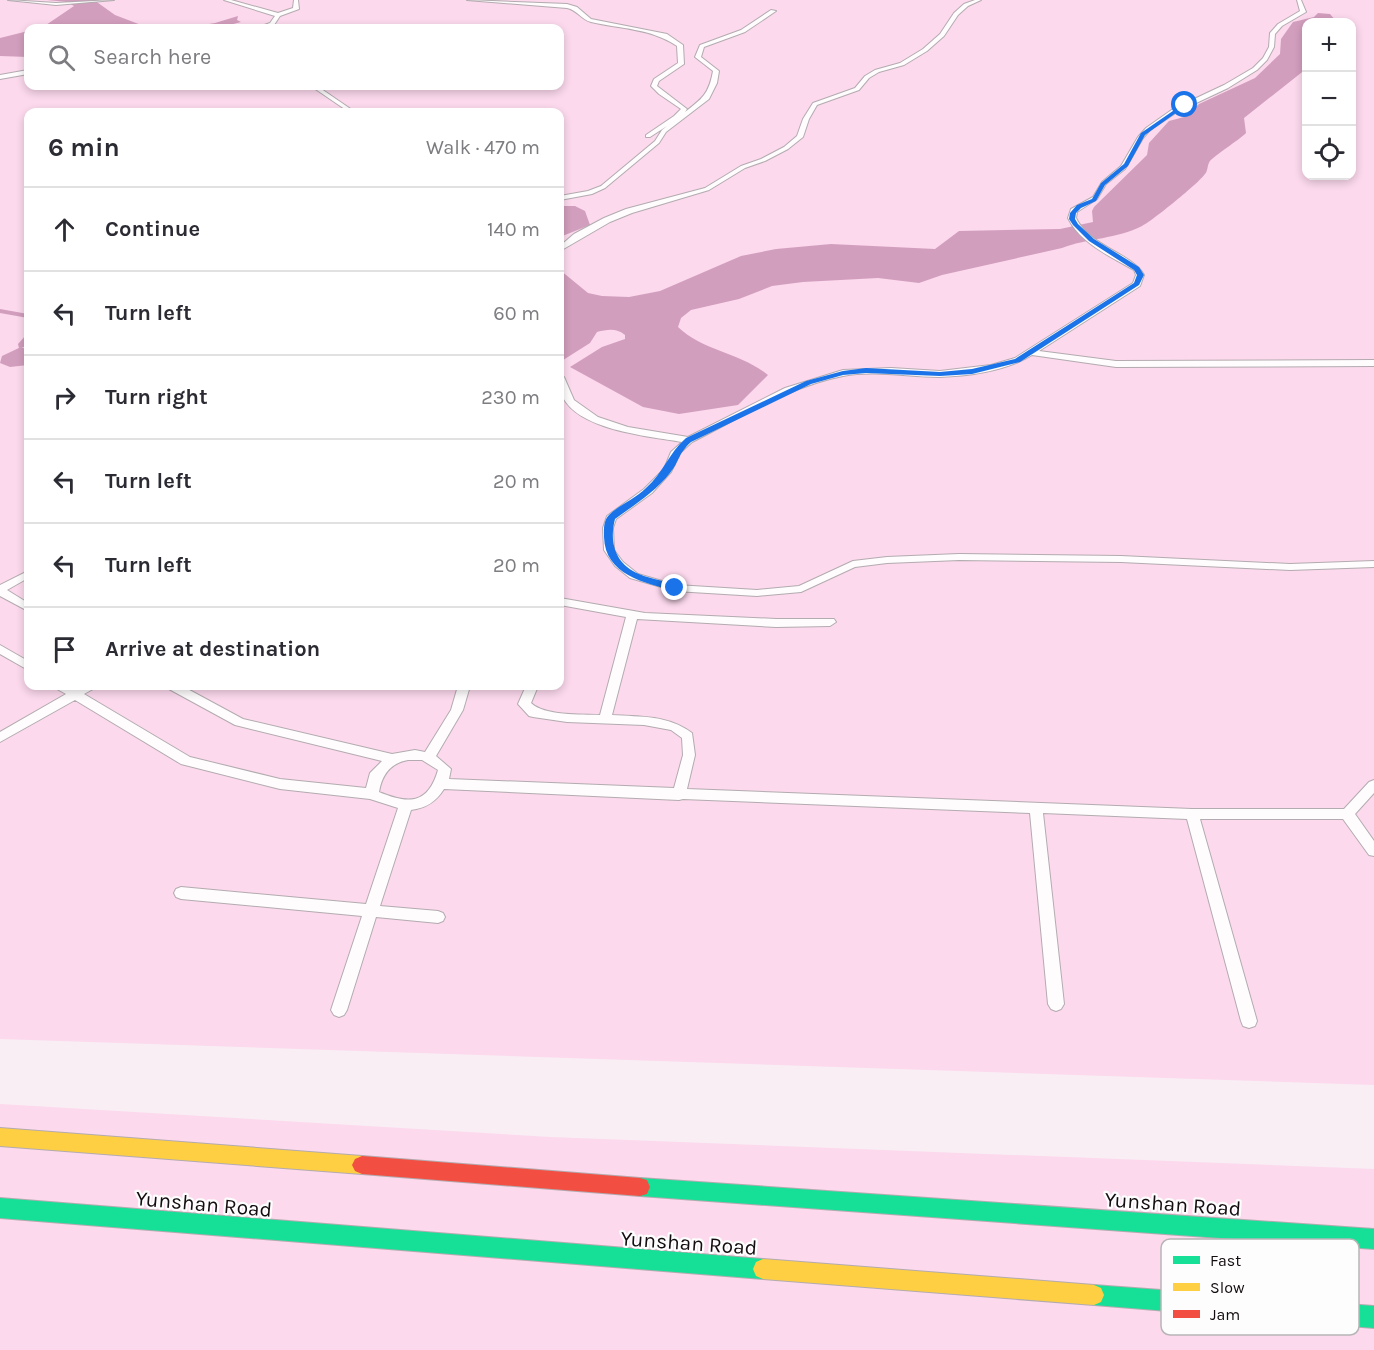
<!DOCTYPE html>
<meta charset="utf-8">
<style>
:root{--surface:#fff;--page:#f2f2f3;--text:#2b2b33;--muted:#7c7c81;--line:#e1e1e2}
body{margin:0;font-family:Karla,sans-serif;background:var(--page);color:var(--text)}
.controls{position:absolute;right:18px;top:18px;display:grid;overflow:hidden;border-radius:12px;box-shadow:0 3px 9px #0003}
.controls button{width:54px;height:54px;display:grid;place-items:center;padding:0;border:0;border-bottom:2px solid var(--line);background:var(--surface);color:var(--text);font:30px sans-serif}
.stop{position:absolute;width:18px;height:18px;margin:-14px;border:4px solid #1a73e8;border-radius:50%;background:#fff}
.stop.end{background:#1a73e8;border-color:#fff;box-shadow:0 2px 6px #0008}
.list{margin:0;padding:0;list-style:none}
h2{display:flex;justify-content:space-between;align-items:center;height:78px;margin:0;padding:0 24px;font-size:26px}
h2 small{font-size:20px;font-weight:400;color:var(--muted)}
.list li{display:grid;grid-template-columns:39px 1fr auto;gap:18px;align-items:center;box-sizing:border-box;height:84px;padding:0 24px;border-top:2px solid var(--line)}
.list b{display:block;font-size:22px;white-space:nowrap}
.list em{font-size:20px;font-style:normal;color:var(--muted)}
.icon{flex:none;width:33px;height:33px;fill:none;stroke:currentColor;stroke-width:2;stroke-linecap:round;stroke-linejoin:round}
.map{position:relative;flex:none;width:1374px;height:1350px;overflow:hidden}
.search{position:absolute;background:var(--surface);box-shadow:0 3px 9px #0003;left:24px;top:24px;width:540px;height:66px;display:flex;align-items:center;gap:15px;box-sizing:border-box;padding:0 21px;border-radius:12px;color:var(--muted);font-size:22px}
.panel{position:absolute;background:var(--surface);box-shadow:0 3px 9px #0003;left:24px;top:108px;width:540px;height:582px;border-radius:12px}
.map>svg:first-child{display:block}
</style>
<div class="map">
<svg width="1374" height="1350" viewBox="0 0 1374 1350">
<rect width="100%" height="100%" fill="#f9eef4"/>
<path fill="#fcd9ed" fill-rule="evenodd" d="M0,0H1374V1085L0,1039ZM1306,22H1352V176H1306ZM28,28H560V86H28ZM28,112H560V686H28Z
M0,1104L550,1137L1374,1169V1350H0Z"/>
<path fill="#d29ebd" d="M47,0H94L115,15L149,28H185L215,23L238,16L237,20L241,22L218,28H37L46,25L74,6L67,2Z
M1318,13L1330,14L1337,22H1306V69L1244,118L1246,133C1239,140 1214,156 1210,161C1207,165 1208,171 1205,174C1200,182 1151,222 1142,226C1117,239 1088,238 1062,248L942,275L919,283L878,278L803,282L772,286L739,299L691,310L681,318L678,327C703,351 741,353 768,375L738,405L679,414L643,407L570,367L602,347L625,339V335C617,328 608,329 597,332L590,343L560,362V270L588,293L602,296L629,297L660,291L741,256L776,249L831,244L935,249L959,231L1060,229L1093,222L1092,211L1094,207L1147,155L1149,143L1169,121L1184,117L1199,104L1255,78L1280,54L1281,39L1293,22L1314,17Z
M28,31V57L0,56V38Z
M560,206H575L585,211L590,225L560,237Z
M21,347L28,350V365L10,367L0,363L2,356Z"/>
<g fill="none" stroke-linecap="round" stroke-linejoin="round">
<path fill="#d29ebd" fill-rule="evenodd" d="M0,309L28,314V318L0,313Z
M28,334V339L24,344V347L19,348L18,344L26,335Z"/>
<g stroke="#b3abaf" stroke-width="2">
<path id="lane" d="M8,0L56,3L114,0L56,5Z
M224,0H231L278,13L293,8L294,0H298L299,9L280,16L274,25L256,28L270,23L275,16Z
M467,0L567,4L577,7L591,19L667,34L683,45L684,64L659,81L657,86L687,109L685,112C702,99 709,94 713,71L695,57L700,45L741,30L771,10L776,11L745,32L704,47L701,57L719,71L717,83L709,99L666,132L659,143L605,188L592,194L560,200V196L588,191L601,186L655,141L662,130L667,126L650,137H646V135L674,116L681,109L659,94L651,86L654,79L678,63L677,46C650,28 621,29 591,22C582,20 577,10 567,8Z
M975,0H981L968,6L958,15L944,36L927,51L904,65L879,72L869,78L859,90L817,105L809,119L803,137L788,149L765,161L745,168L709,190L632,213L610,222L560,251V246L574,234L604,218L626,209L705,188L741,166L761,159L784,147L797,136L803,119L813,103L855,88L865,76L875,70L900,63L923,49L940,34L954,13L964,4Z
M1297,0H1301L1306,12L1282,26L1275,34L1274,47L1267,60L1257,70L1228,88L1177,112L1150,130L1143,138L1125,169L1106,184L1097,199L1077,212L1076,218C1089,246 1133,254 1144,275L1140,286L1039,351L1116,361L1374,360V366L1116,367L1032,355C1006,371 970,376 939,377C908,377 875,370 843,376C790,386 740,418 692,442L680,453L671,472L652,493L616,519L613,528L614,550L623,562L638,574L676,585L757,590L799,586L853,561L887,557L959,554L1121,556L1290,564L1374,561V567L1290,570L1121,562L959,560L887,563L855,567L801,592L757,596L675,591L630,578L615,566L604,550L603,528L607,516L644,489L664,469L671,452L682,442C648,436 574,430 561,393C559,387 560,380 560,374L564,377L574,400L598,417L628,427L688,437L785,388L843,370L891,368L940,371L991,365L1015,358L1133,283L1136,275L1134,270C1111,257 1080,243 1068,218L1071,209L1093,197L1102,182L1121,166L1138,137L1146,128L1173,109L1224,85L1253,68L1263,58L1269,47L1270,33L1278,24L1300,11Z
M28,70V74L0,79V75Z
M311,86H317L355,112H349Z
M28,571V578L7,590L28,603V611L0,596V585Z
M560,598L645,613L776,619H834L836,622L830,626L776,627L637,619L612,715C642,717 668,715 692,733L695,755L687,789L1192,809H1344L1369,782L1374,780V793L1355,814L1374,841V856L1369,855L1343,819H1200L1257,1021L1255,1026L1249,1028L1243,1026L1241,1021L1187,819L1043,813L1064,1004L1061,1009L1056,1011L1051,1009L1048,1004L1030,813L683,799L679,800L444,789C436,802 426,808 411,810L380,906L438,911L443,913L445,917L443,921L438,923L376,917L347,1010L344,1015L339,1017L334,1015L331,1010L362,916L181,899L176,897L174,893L176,889L181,887L366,904L398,808L370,799L280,789L181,764L75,700L0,742V732L66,694L57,689L55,686H69L75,689L81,686H95L93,689L84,694L190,757L280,779L366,788L370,773L382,761L235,725L169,689L167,686H182L243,719L392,754L415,750L425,752L451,710L458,686H470L463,710L436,756L451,769L449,779L674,788L683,755L682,738L671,730L644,725L567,722L533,717L529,716L518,704L526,686H538L531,703C544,716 581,714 600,715L626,617L560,605ZM408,760H422L438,770C428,805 408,804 379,792C382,774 391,763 408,760Z
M0,645L28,661V670L0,654Z"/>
</g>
<g stroke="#b3abaf" stroke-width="2">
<path id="fast" d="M640,1178L1374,1229V1249L640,1196L633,1194L630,1187L633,1180Z
M0,1198L763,1259L770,1262L773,1269L770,1276L763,1279L0,1218Z
M1094,1285L1374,1306V1328L1094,1305L1087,1302L1084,1295L1087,1288Z"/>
</g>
<g stroke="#b3abaf" stroke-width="2">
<path id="slow" d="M0,1128L362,1156L369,1159L372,1165L369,1171L362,1174L0,1146Z
M763,1259L1094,1285L1101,1288L1104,1295L1101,1302L1094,1305L763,1279L756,1276L753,1269L756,1262Z"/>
</g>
<g stroke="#b3abaf" stroke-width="2">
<path id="jam" d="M362,1156L640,1178L647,1180L650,1187L647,1194L640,1196L362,1174L355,1171L352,1165L355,1159Z"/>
</g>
<use href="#lane" fill="#fefcfd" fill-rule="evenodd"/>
<use href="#fast" fill="#16e098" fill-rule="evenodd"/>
<use href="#slow" fill="#ffcf43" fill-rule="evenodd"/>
<use href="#jam" fill="#f24e42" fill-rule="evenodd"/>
</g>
<path fill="#1a73e8" d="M1183,104L1187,105L1145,135L1128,166L1105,185L1096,201L1081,208L1076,213L1075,219L1078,224L1094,239L1139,267L1144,275L1139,285L1020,362L972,374L940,376L866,373L843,375L811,384L691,442C677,455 680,461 670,473C655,492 634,505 615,519C609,542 615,564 639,574C652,580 668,580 679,588L675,591C645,583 605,575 604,537C604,530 603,521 609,515C619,505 635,499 646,488C664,472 668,454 686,438L806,381L843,371L866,368L940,372L972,369L1015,359L1134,283L1137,275L1134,270L1089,241L1073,225L1069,219L1070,213L1077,205L1092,199L1101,183L1124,164L1141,133Z"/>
<g text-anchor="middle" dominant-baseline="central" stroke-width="4.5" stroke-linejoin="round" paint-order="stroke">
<g font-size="21" fill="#130c10" stroke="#fdfdfd">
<text transform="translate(204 1204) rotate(5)">Yunshan Road</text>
<text transform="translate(1173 1204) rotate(4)">Yunshan Road</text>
<text transform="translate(689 1243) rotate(4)">Yunshan Road</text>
</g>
</g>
<rect x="1161" y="1239" width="198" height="96" rx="9" fill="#fdfdfd" stroke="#b7b5b6" stroke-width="1.5"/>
<rect x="1173" y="1256" width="27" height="8" fill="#16e098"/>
<rect x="1173" y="1283" width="27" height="8" fill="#ffcf43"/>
<rect x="1173" y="1310" width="27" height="8" fill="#f24e42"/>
<g font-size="16" fill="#130c10">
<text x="1210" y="1266">Fast</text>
<text x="1210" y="1293">Slow</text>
<text x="1210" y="1320">Jam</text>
</g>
</svg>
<div class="controls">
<button>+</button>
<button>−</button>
<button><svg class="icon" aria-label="locate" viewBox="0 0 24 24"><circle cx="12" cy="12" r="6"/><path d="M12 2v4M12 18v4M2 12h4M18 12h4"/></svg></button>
</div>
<div class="stop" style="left:1185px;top:105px"></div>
<div class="stop end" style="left:675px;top:588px"></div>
<div class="search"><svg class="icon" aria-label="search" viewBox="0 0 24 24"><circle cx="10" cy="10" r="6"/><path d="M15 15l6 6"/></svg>Search here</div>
<section class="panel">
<h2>6 min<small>Walk · 470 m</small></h2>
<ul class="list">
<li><svg class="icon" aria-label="ahead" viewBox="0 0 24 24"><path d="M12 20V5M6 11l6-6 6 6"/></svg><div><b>Continue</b></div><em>140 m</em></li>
<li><svg class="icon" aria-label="left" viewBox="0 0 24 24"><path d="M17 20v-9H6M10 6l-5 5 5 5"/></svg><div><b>Turn left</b></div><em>60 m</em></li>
<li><svg class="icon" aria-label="right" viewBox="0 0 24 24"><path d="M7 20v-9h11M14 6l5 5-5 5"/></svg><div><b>Turn right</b></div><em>230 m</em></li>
<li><svg class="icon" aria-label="left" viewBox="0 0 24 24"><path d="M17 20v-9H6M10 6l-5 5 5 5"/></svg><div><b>Turn left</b></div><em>20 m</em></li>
<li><svg class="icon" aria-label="left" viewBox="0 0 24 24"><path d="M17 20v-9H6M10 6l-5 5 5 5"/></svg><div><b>Turn left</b></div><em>20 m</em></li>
<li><svg class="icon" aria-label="arrive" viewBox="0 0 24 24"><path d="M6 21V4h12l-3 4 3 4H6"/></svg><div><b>Arrive at destination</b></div></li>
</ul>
</section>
</div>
